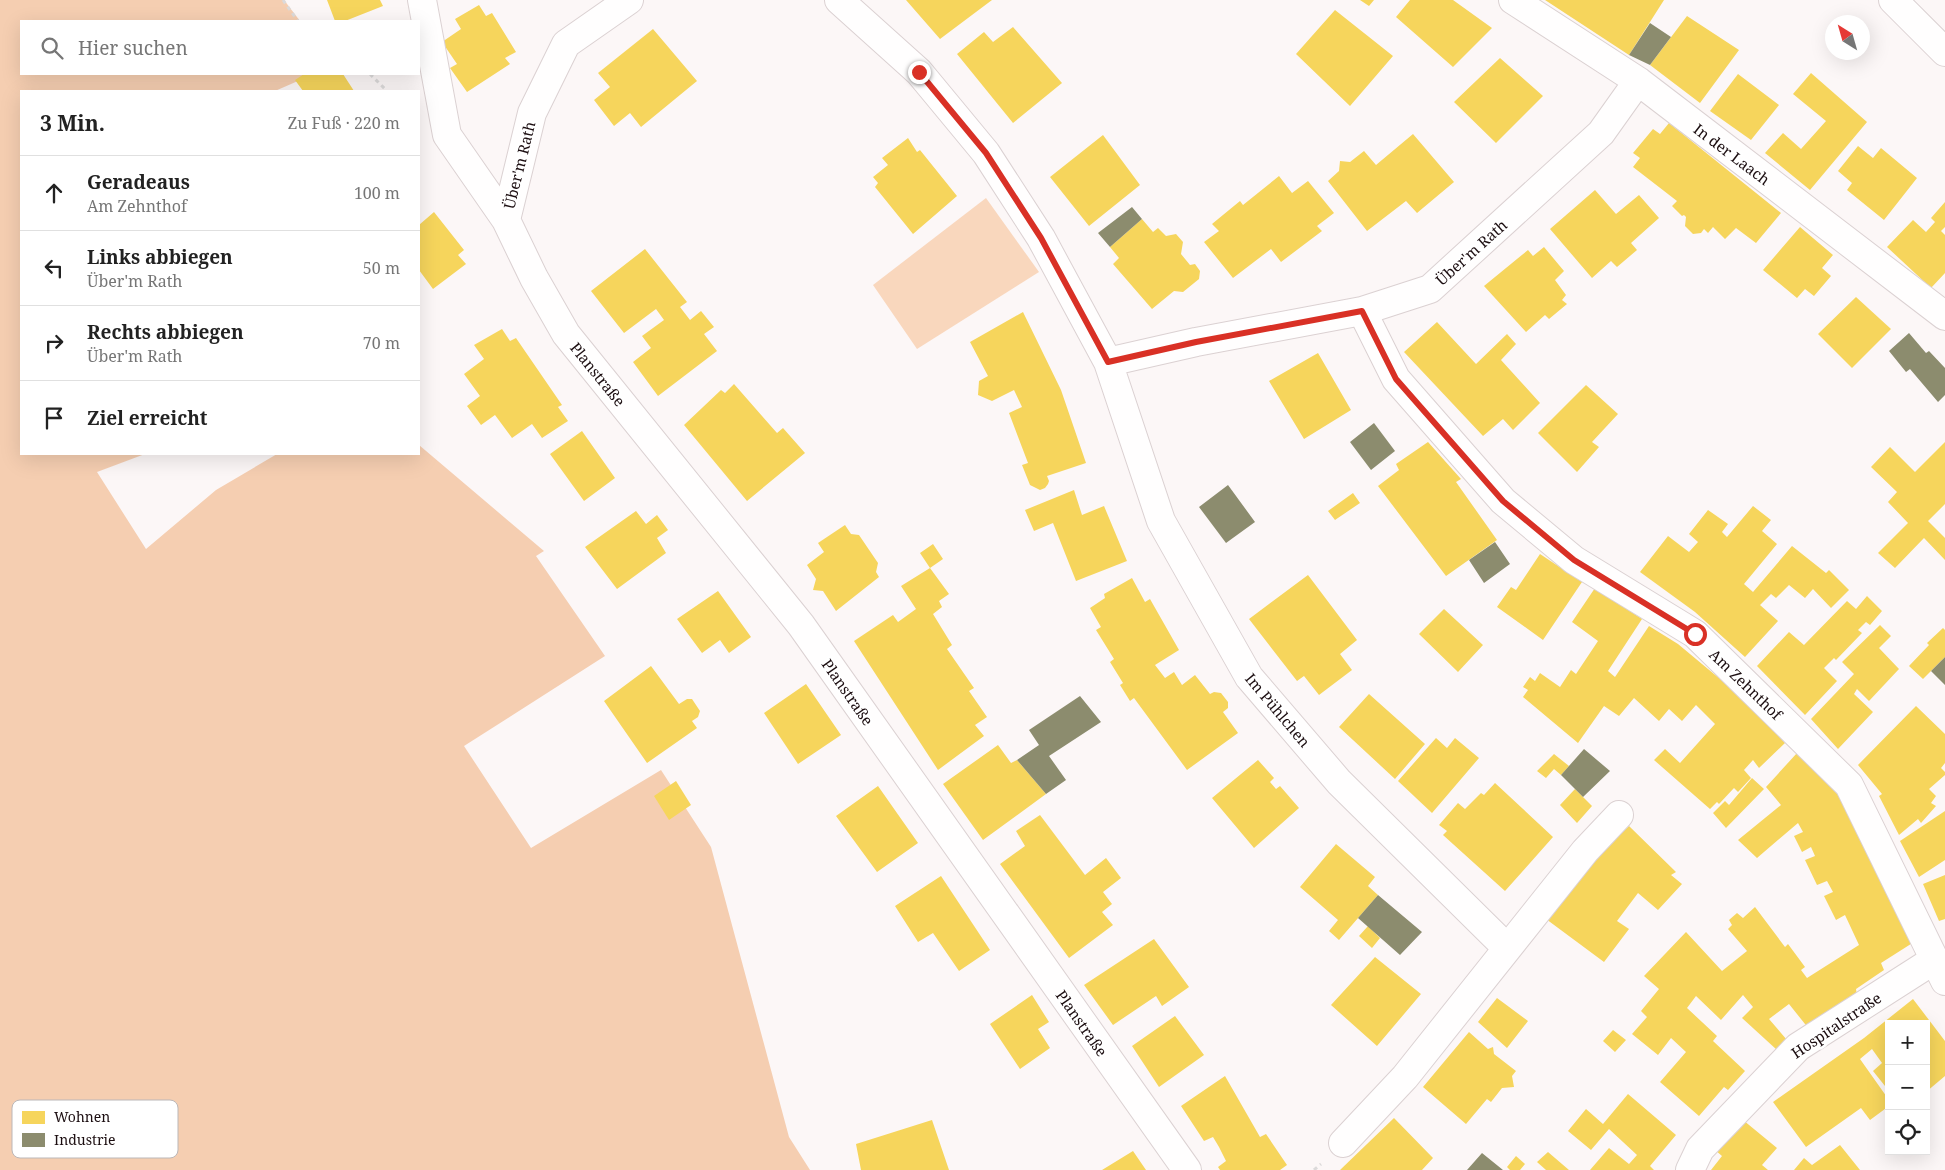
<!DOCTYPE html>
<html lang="de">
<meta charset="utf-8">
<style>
:root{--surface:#fff;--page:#f2f2f2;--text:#222;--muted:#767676;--line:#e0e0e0}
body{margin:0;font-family:"Noto Serif",serif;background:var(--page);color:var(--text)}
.controls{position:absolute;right:15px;bottom:15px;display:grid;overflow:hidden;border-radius:0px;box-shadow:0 5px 20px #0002}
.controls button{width:45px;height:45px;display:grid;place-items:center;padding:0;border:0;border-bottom:1px solid var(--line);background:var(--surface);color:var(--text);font:25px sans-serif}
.compass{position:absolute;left:1825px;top:15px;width:45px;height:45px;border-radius:50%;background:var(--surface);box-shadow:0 5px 20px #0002;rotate:323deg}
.stop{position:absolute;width:15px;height:15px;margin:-11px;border:4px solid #d93025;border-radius:50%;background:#fff}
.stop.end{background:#d93025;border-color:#fff;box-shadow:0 1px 5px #0008}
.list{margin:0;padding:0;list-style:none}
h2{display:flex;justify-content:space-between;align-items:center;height:65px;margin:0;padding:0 20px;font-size:21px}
h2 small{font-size:16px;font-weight:400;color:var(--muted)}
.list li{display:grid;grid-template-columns:32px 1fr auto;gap:15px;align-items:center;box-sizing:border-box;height:75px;padding:0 20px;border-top:1px solid var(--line)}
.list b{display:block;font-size:19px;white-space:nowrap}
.list p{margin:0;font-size:16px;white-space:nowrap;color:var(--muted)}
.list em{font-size:16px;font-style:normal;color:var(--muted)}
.icon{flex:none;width:28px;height:28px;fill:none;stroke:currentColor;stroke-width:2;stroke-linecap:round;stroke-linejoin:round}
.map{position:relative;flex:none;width:1945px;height:1170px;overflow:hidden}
.search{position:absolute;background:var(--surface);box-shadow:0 5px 20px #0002;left:20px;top:20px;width:400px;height:55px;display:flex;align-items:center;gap:12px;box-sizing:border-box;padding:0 18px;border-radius:0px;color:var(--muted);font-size:19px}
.panel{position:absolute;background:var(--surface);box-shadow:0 5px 20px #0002;left:20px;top:90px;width:400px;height:365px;border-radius:0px}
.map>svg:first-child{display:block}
</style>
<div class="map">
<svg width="1945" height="1170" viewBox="0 0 1945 1170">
<rect width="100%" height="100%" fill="#fcf7f7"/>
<path fill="#f9d7bd" d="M986,198L1039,272L917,349L873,285Z"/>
<path fill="#f5ceb1" d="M0,0H284L300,21H21V74H314L275,91H21V454H145L97,472L146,549L216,490L277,454H419V445L544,551L536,556L605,656L464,746L531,848L661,770L711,847L789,1137L810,1170H0Z"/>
<path fill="#f6d55c" d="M327,0H380L383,6L345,21H335Z
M906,0H992L940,39Z
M1360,0H1374L1369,6Z
M1410,0H1453L1492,28L1453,67L1396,17Z
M1545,0H1664L1629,55Z
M479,5L486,16L492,13L516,52L505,58L510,64L467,92L450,68L457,64L442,42L461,29L455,19Z
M1335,10L1393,56L1350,106L1296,54Z
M1687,16L1739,50L1700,103L1650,65Z
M1013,27L1062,83L1013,123L957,54L984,32L993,42Z
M653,29L697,81L641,127L630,113L614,126L594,100L610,87L598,73Z
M1500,58L1543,96L1496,143L1454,102Z
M1811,73L1867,122L1810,190L1765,153L1783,133L1801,149L1826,121L1793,94Z
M304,74H343L354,91H303L295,80Z
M1738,74L1779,105L1751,140L1710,111Z
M1669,123L1781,213L1756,243L1736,228L1725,239L1713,227L1708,233L1704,229L1701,233L1693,234L1685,226L1686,217L1684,215L1682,216L1672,206L1677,201L1633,167L1640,158L1633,153L1653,129L1660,134Z
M1413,134L1454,182L1417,213L1406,201L1367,231L1328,181L1339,171L1340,161L1350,162L1364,151L1376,165Z
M1103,135L1140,185L1089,226L1050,177Z
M908,138L917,152L920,150L957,196L913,234L875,187L878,183L873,177L888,165L882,158Z
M1858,146L1873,158L1881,148L1917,178L1884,220L1847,190L1852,183L1838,171Z
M1279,176L1292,193L1308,181L1334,213L1317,226L1322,231L1281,262L1271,249L1233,278L1204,242L1219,231L1212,224L1240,201L1243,205Z
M1595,190L1616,214L1639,195L1659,218L1631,243L1637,250L1617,267L1611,261L1592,278L1550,229Z
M1945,202V227L1941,231L1945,235V273L1931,288L1887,247L1913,220L1926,232L1935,222L1931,218Z
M434,212L464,250L458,255L466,264L433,289L419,270V225Z
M1142,219L1153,232L1158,228L1166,236L1176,234L1183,242L1181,254L1190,265L1195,264L1200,271L1199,279L1183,292L1174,291L1152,309L1113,264L1119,258L1110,247Z
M1800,227L1833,255L1822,268L1831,276L1814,296L1805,289L1797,298L1763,270Z
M1544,247L1564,271L1555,280L1566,295L1562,300L1567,304L1549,319L1545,315L1526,332L1484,286L1528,250L1533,256Z
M645,249L687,302L680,307L690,320L701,311L714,327L704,334L717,351L658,396L633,362L651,348L642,336L664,320L656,309L624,333L591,291Z
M1856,297L1891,329L1852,368L1818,334Z
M1023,312L1061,390L1086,463L1047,476L1049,481L1048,484L1045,488L1040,490L1030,485L1022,465L1028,463L1009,413L1022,407L1014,390L992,401L978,395L979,381L988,376L970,342Z
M1437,322L1476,364L1507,334L1516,344L1501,360L1540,403L1513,430L1503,419L1483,436L1404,352Z
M502,329L510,341L516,338L562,405L558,407L568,421L542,438L532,424L512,438L495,415L481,425L467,406L480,396L464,374L484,359L474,345Z
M1318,353L1351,410L1304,439L1269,381Z
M734,384L777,433L783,428L805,453L747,501L684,425L721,390L725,393Z
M1586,385L1618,414L1592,442L1599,447L1577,472L1538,433Z
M582,431L615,478L584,501L550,454Z
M1428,442L1461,479L1456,482L1497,540L1446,576L1378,486L1399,470L1396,464Z
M1945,442V504L1928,521L1945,538V560L1924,538L1895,568L1878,553L1908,523L1888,502L1897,492L1871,467L1890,447L1915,472Z
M1074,490L1082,515L1104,506L1127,561L1076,581L1053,523L1034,531L1025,510Z
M1353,493L1360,503L1335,520L1328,511Z
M1753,506L1771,520L1762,531L1777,544L1744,584L1753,592L1792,546L1826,573L1829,570L1849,590L1831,608L1813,589L1805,598L1789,585L1776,598L1771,594L1760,605L1778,621L1745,657L1695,612L1640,572L1668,536L1689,552L1698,542L1689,534L1708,510L1728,524L1722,532L1727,537Z
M636,511L646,524L657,515L668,530L657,538L666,553L617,589L585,547Z
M845,525L851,534L859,535L878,563L876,572L879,577L836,611L823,591L813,590L816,579L807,565L824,552L818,543Z
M933,544L943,559L930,568L920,553Z
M1540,554L1582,582L1543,640L1497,607L1511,587L1516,590Z
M930,568L949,594L939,601L942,607L933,614L952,645L947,649L974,688L969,691L987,717L975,725L984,736L938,770L854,641L893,615L898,622L916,609L901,586Z
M1308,575L1357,640L1340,654L1352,670L1319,695L1304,676L1297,681L1249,619Z
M1132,578L1145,602L1150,599L1179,650L1155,665L1165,678L1174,672L1182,685L1195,675L1210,694L1214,692L1221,693L1228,702V708L1223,712L1238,733L1187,770L1134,698L1130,701L1120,685L1123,683L1110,662L1114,659L1096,630L1101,627L1090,608L1105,598L1104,594Z
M1595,588L1642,619L1608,671L1615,677L1649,626L1678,644L1720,679L1761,715L1785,743L1759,768L1753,760L1744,770L1751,778L1738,792L1734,788L1719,804L1717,802L1710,809L1654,760L1665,749L1680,763L1715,724L1696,705L1682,721L1669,709L1659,721L1634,698L1619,716L1604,706L1578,743L1523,697L1528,690L1523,687L1530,677L1535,681L1540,673L1560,687L1571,670L1576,674L1598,641L1572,622Z
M718,591L751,637L729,653L720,640L702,653L677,619Z
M1867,596L1882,611L1870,625L1866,622L1858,630L1862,633L1836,660L1834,658L1824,668L1837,681L1805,715L1757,666L1789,632L1804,645L1847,601L1856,609Z
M1444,609L1483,645L1458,672L1419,634Z
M1880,625L1891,636L1879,648L1899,669L1869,701L1857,689L1854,694L1873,712L1838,749L1811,719L1854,674L1842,662Z
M1943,628L1945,630V657L1923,679L1909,666L1929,645L1927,643Z
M651,666L679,704L687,699H692L700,711L698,717L692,721L697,728L647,763L604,701Z
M806,684L841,735L798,764L764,713Z
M1369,694L1425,744L1395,779L1339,727Z
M1916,706L1945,734V763L1941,768L1945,772V775L1929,789L1936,796L1931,803L1936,806L1921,823L1918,819L1899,835L1879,796L1882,794L1858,765Z
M1436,738L1447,748L1455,738L1479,758L1432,813L1398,781Z
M998,745L1011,763L1017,760L1046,794L983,840L943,784Z
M1797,753L1839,794L1914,942L1881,963L1884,970L1856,989L1857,996L1809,1029L1789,1004L1769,1019L1787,1040L1777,1050L1742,1018L1753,1007L1743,995L1721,1020L1696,996L1687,1008L1717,1036L1713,1041L1745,1071L1728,1090L1724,1087L1699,1116L1660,1082L1686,1052L1671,1038L1658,1055L1632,1034L1647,1017L1641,1011L1659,989L1644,976L1686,932L1722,971L1747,951L1728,929L1732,925L1729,920L1737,913L1743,918L1755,907L1785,947L1788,944L1805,967L1801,970L1807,978L1859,945L1845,915L1836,920L1824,896L1833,892L1827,881L1817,885L1805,860L1815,856L1811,847L1802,852L1794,836L1803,832L1798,823L1757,858L1738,840L1781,805L1766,787Z
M1554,754L1569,766L1561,775L1554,769L1546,778L1537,771Z
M1258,760L1274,778L1270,782L1276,789L1280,786L1299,808L1254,848L1212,798Z
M1752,778L1764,789L1726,828L1713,813L1725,801L1729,805Z
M676,781L691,805L669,820L654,796Z
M1495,783L1553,837L1505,891L1443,835L1447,831L1439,825L1458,803L1465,809L1481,793L1484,795Z
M878,786L918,843L877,872L836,816Z
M1575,789L1592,806L1577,823L1560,805Z
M1945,811V860L1919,877L1900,841Z
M1040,815L1085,875L1106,858L1121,878L1103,892L1112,904L1102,912L1113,925L1069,958L1000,864L1025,846L1016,831Z
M1629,826L1676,872L1671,875L1682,884L1658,910L1638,893L1617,921L1629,929L1604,962L1546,919L1599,853Z
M1336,844L1375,877L1368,886L1378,895L1339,940L1329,931L1338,920L1300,887Z
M1945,875V919L1939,921L1923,884Z
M941,876L990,950L959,971L933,933L918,942L895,906Z
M1368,926L1380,938L1372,948L1359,936Z
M1154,939L1189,987L1162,1006L1156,996L1113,1025L1084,985Z
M1375,957L1421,994L1377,1046L1331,1005Z
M1032,995L1049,1022L1038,1029L1050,1048L1020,1069L990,1024Z
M1497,998L1528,1021L1507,1048L1478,1022Z
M1913,999L1945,1041V1076L1926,1092V1024H1889V1091L1873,1071L1882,1063L1872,1049L1860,1059L1889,1100V1106L1870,1120L1861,1108L1806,1147L1773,1102L1864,1038Z
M1175,1016L1204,1055L1159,1087L1132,1046Z
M1613,1030L1626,1040L1615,1052L1603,1041Z
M1469,1032L1488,1049L1493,1047L1494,1054L1516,1071L1512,1076L1514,1087L1502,1088L1491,1102L1487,1099L1466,1124L1423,1087Z
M1225,1076L1260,1137L1266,1134L1287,1165L1280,1170H1220L1218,1167L1226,1161L1219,1147L1213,1137L1204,1141L1181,1106Z
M1628,1094L1676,1135L1650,1166L1654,1170H1590L1609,1148L1629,1164L1637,1155L1609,1129L1591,1150L1568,1131L1586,1109L1603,1124Z
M1394,1118L1433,1158L1422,1170H1340Z
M932,1120L949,1170H861L856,1144Z
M1743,1120L1777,1148L1762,1165L1768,1170H1711L1722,1156L1715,1150Z
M1840,1145L1860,1170H1794L1804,1158L1812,1165Z
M1133,1151L1146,1170H1102Z
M1548,1152L1569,1170H1546L1537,1162Z
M1516,1156L1525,1164L1520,1170H1510L1507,1167Z"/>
<path fill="#8c8c6e" d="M1650,23L1671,37L1650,65L1629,55Z
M1132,207L1142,219L1110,247L1098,233Z
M1909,333L1926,353L1929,351L1945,368V395L1938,402L1910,369L1906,372L1889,351Z
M1374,423L1395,451L1371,470L1350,442Z
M1228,485L1255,522L1226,543L1199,507Z
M1495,542L1510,564L1484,583L1469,560Z
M1945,657V685L1931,671Z
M1080,696L1101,722L1049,756L1066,780L1046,794L1017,760L1039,745L1029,730Z
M1584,749L1610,771L1583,797L1561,775Z
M1378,895L1422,932L1400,955L1358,918Z
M1482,1153L1503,1170H1467Z"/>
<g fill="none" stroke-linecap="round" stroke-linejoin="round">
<g stroke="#dbd1d2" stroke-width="30">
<path id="minor" d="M422,0L447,135L506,220L534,278L566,334L801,625L1187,1170
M839,0L919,72L986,153L1041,238L1108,362L1161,521L1249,677L1339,782L1507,948
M1513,0L1638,81L1945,316
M506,220L532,113L566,44L629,0
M1362,311L1396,379L1503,501L1574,560L1695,634L1849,785L1945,981
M1108,362L1196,342L1362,311L1430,289L1601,133L1638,81
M1343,1143L1405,1077L1585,851L1619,815
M1690,1170L1700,1149L1798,1047L1934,960"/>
</g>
<g stroke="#dbd1d2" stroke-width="30">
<path id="major" d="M1893,0L1945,52"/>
</g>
<path stroke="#dcdada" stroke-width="3" stroke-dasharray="4 4" stroke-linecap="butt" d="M283,0L298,21
M370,74L387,91
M1314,1170L1321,1164"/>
<use href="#minor" stroke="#fffefe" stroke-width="28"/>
<use href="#major" stroke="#fffefe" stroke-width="28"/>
</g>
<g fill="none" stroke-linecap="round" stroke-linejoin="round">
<path stroke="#d93025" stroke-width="6" d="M919,72L986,153L1041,238L1108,362L1196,342L1362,311L1396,379L1503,501L1574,560L1695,634"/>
</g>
<g text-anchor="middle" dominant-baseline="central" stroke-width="5" stroke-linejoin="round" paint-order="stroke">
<g font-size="15" fill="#1c0e11" stroke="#fff">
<text transform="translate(1732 154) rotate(37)">In der Laach</text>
<text transform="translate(519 165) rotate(-76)">Über'm Rath</text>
<text transform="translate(1471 252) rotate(-42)">Über'm Rath</text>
<text transform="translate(598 374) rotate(51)">Planstraße</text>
<text transform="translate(1746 684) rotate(44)">Am Zehnthof</text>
<text transform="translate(848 692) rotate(55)">Planstraße</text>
<text transform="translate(1278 710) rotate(50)">Im Pühlchen</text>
<text transform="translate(1082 1023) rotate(55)">Planstraße</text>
<text transform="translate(1836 1025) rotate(-34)">Hospitalstraße</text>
</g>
</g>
<rect x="12" y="1100" width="166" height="58" rx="8" fill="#fff" stroke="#bbb7b8" stroke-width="1"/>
<rect x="22" y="1111" width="23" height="13" fill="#f6d55c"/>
<rect x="22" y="1133" width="23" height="14" fill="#8c8c6e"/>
<g font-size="14" fill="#1c0e11">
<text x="54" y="1122">Wohnen</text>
<text x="54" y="1145">Industrie</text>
</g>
</svg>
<div class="controls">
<button>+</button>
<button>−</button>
<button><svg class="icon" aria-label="locate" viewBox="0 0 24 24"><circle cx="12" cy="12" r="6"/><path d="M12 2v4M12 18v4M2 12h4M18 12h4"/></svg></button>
</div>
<svg class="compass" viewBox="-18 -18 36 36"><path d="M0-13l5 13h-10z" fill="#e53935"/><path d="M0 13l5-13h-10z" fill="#767676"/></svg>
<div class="stop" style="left:1695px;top:634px"></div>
<div class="stop end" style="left:919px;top:72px"></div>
<div class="search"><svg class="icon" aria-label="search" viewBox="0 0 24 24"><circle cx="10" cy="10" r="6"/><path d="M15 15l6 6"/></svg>Hier suchen</div>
<section class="panel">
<h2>3 Min.<small>Zu Fuß · 220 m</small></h2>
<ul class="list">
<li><svg class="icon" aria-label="ahead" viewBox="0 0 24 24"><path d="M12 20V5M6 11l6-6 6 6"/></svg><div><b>Geradeaus</b><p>Am Zehnthof</p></div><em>100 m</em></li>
<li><svg class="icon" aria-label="left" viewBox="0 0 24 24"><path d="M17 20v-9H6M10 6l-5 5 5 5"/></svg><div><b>Links abbiegen</b><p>Über'm Rath</p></div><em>50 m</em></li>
<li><svg class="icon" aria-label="right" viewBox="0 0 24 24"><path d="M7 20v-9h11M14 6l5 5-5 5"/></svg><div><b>Rechts abbiegen</b><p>Über'm Rath</p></div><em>70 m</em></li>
<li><svg class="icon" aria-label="arrive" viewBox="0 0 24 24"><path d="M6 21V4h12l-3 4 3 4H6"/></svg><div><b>Ziel erreicht</b></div></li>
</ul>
</section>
</div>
